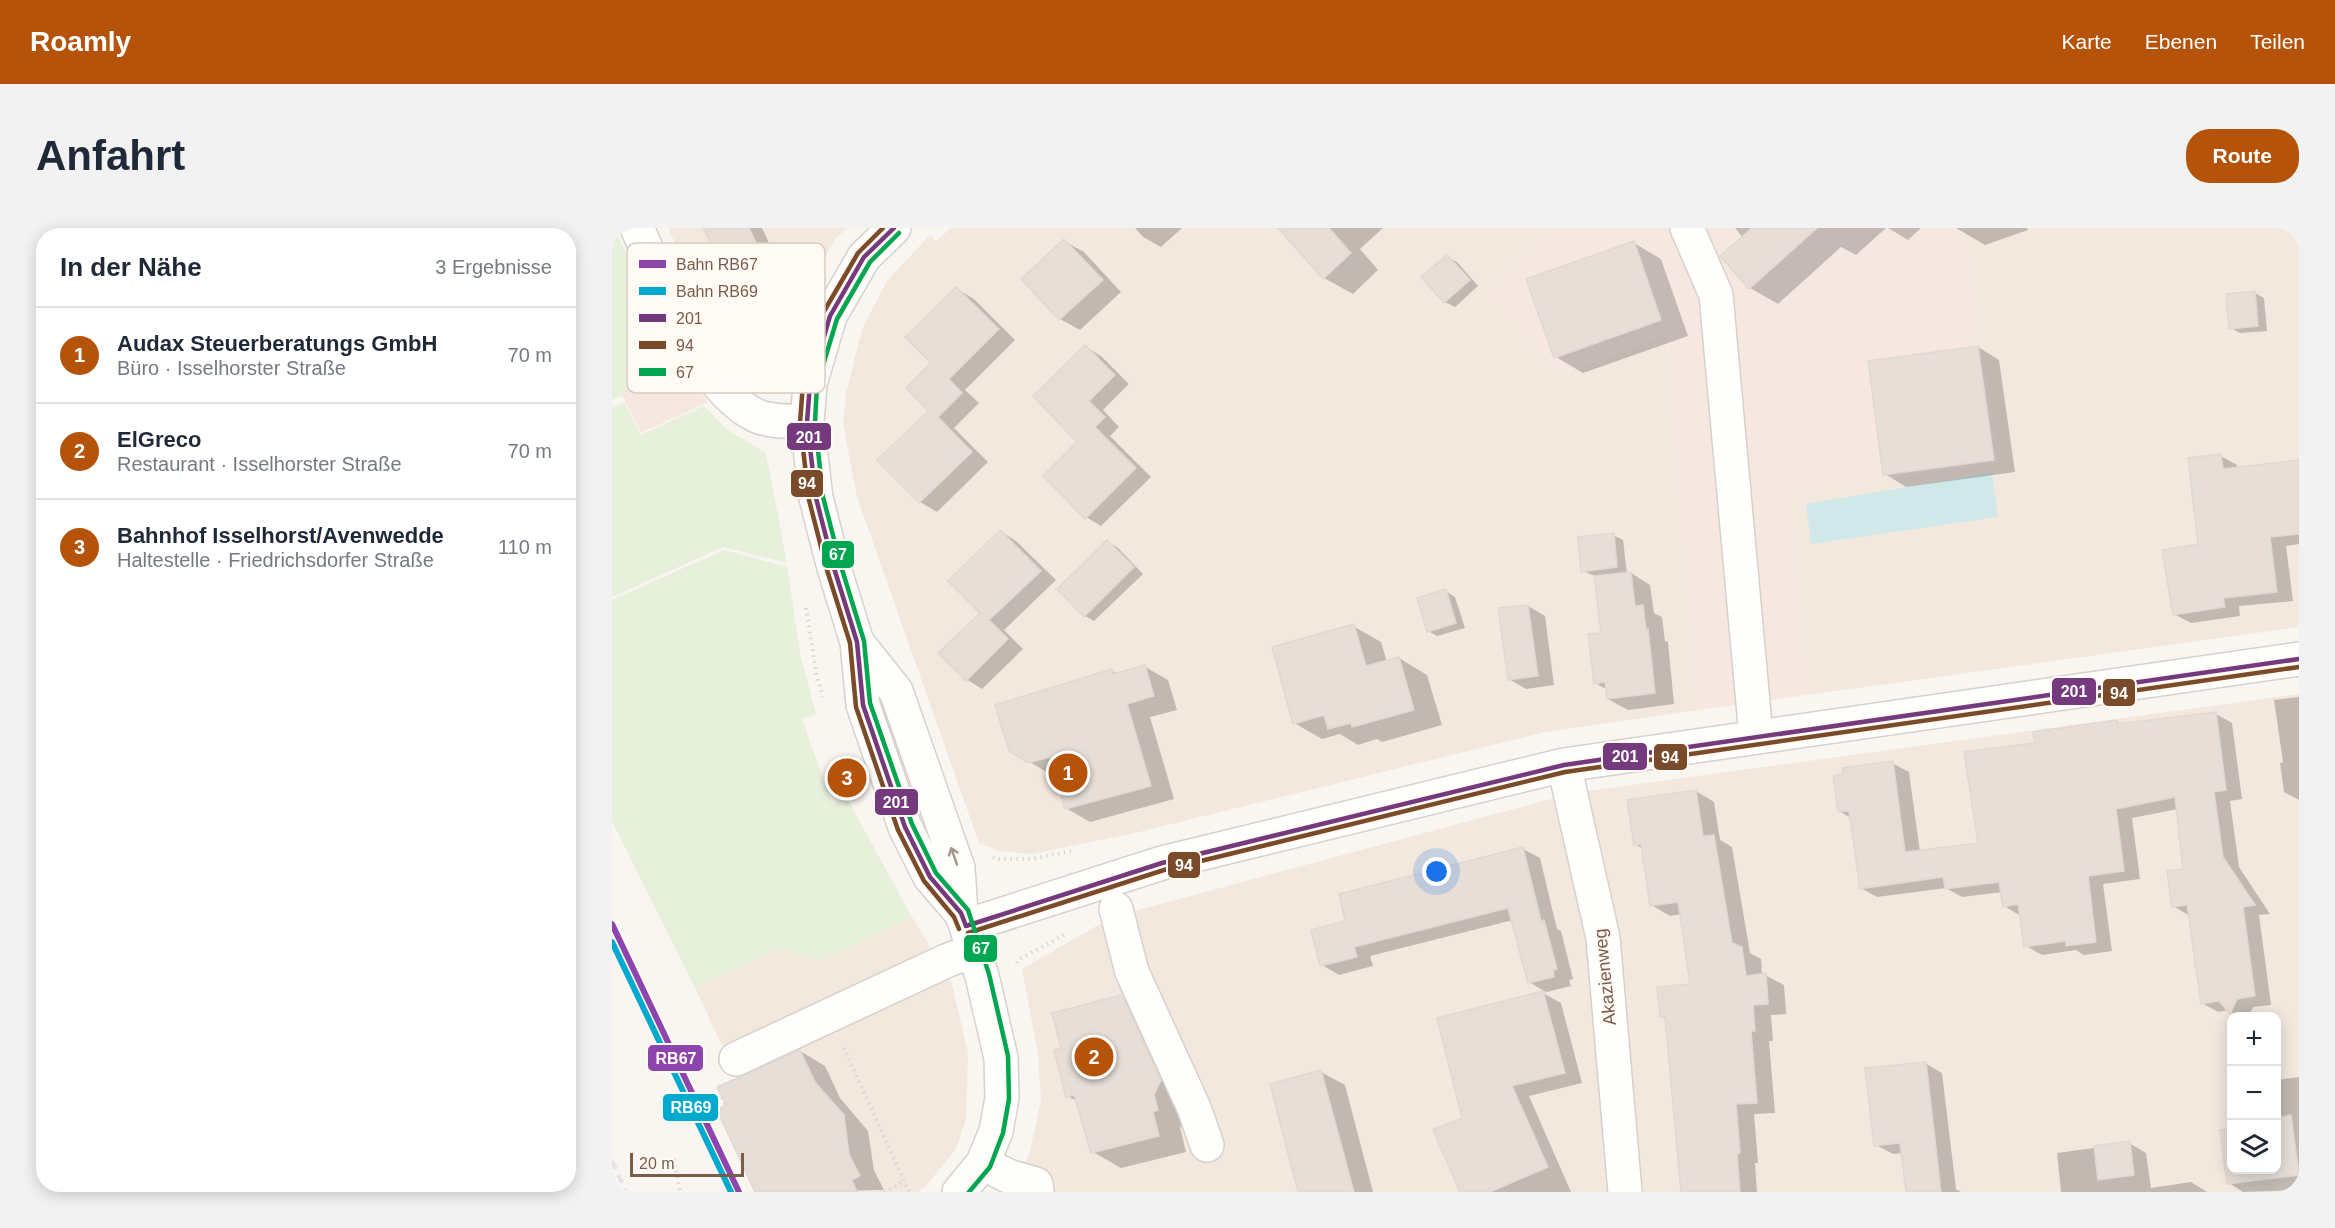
<!DOCTYPE html>
<html lang="de">
<meta charset="utf-8">
<style>
:root{--surface:#fff;--page:#f2f2f3;--text:#1f2937;--muted:#747a83;--line:#e0e1e3;--accent:#b45309}
body{margin:0;font-family:Arial,sans-serif;background:var(--page);color:var(--text)}
.controls{position:absolute;right:18px;bottom:18px;display:grid;overflow:hidden;border-radius:12px;box-shadow:0 3px 15px #0003}
.controls button{width:54px;height:54px;display:grid;place-items:center;padding:0;border:0;border-bottom:2px solid var(--line);background:var(--surface);color:var(--text);font:30px sans-serif}
.scale{position:absolute;left:18px;bottom:15px;width:114px;box-sizing:border-box;padding-left:6px;border:3px solid #7a5c4d;border-top:0;font-size:16px;line-height:21px;white-space:nowrap;color:#7a5c4d;-webkit-text-stroke:4px #fffaf3;paint-order:stroke}
.you{position:absolute;left:825px;top:644px;width:21px;height:21px;margin:-15px;border:4px solid #fff;border-radius:50%;background:#1a73e8;box-shadow:0 0 0 9px #1a73e833}
.badge{display:grid;place-items:center;width:39px;height:39px;border-radius:50%;background:var(--accent);color:#fff;font-size:20px;font-weight:700}
.pin{position:absolute;translate:-50% -50%;border:3px solid #fff;box-shadow:0 2px 6px #0006}
.list{margin:0;padding:0;list-style:none}
h2{display:flex;justify-content:space-between;align-items:center;height:78px;margin:0;padding:0 24px;font-size:26px}
h2 small{font-size:20px;font-weight:400;color:var(--muted)}
.list li{display:grid;grid-template-columns:39px 1fr auto;gap:18px;align-items:center;box-sizing:border-box;height:96px;padding:0 24px;border-top:2px solid var(--line)}
.list b{display:block;font-size:22px;white-space:nowrap}
.list p{margin:0;font-size:20px;white-space:nowrap;color:var(--muted)}
.list em{font-size:20px;font-style:normal;color:var(--muted)}
.icon{flex:none;width:33px;height:33px;fill:none;stroke:currentColor;stroke-width:2;stroke-linecap:round;stroke-linejoin:round}
.map{position:relative;flex:none;width:1687px;height:964px;overflow:hidden;border-radius:24px}
header{display:flex;align-items:center;gap:36px;box-sizing:border-box;height:84px;padding:0 30px;background:var(--accent);color:#fff}
header strong{font-size:28px}
nav{display:flex;gap:33px;margin-inline-start:auto;font-size:21px}
.intro{display:flex;align-items:center;justify-content:space-between;box-sizing:border-box;height:144px;padding:0 36px}
h1{margin:0;font-size:42px}
.button{padding:15px 27px;border-radius:24px;background:var(--accent);color:#fff;font-size:21px;font-weight:700}
main{display:flex;gap:36px;padding:0 36px}
aside{flex:1;background:var(--surface);border-radius:24px;box-shadow:0 3px 15px #0003}
.map>svg:first-child{display:block}
</style>
<header>
<strong>Roamly</strong>
<nav><a>Karte</a><a>Ebenen</a><a>Teilen</a></nav>
</header>
<div class="intro"><h1>Anfahrt</h1><a class="button">Route</a></div>
<main>
<aside>
<h2>In der Nähe<small>3 Ergebnisse</small></h2>
<ul class="list">
<li><span class="badge">1</span><div><b>Audax Steuerberatungs GmbH</b><p>Büro · Isselhorster Straße</p></div><em>70 m</em></li>
<li><span class="badge">2</span><div><b>ElGreco</b><p>Restaurant · Isselhorster Straße</p></div><em>70 m</em></li>
<li><span class="badge">3</span><div><b>Bahnhof Isselhorst/Avenwedde</b><p>Haltestelle · Friedrichsdorfer Straße</p></div><em>110 m</em></li>
</ul>
</aside>
<div class="map">
<svg width="1687" height="964" viewBox="0 0 1687 964">
<rect width="100%" height="100%" fill="#f9f5f0"/>
<path fill="#f2e8de" fill-rule="evenodd" d="M56,0H235L223,11L185,78L157,154L134,150L119,135Z
M339,0H945L931,8L876,63L950,146L1054,107L1086,482L933,504L519,606L419,626L387,623L367,615L245,269L231,196L234,166L250,101L275,53L318,7L324,13Z
M1357,0H1687V399L1195,467L1177,264L1386,234L1351,2Z
M1687,466V964H396L417,927L429,873L426,826L410,741L500,689L961,565ZM1620,788H1664V942H1620Z
M300,689L339,753L356,825L354,891L344,921L313,959L306,964H179L83,760L168,720L210,732Z"/>
<path fill="#f6e8e1" d="M945,0H1357L1351,2L1387,235L1177,264L1195,467L1086,482L1054,107L949,146L876,63L931,8Z
M68,138L96,174L29,205L10,167Z"/>
<path fill="#e7f0db" d="M0,0H2L68,138L0,172Z
M12,174L29,207L92,178L113,200L154,225L175,335L111,319L0,369V180Z
M112,322L175,339L189,429L204,486L190,491L220,576L235,570L300,689L210,733L167,720L83,760L0,593V372Z"/>
<path fill="#d0e8ea" d="M1380,245L1386,289L1199,316L1194,276Z"/>
<path fill="#0003" d="M93,0H150L167,36L125,57L105,46L102,18Z
M523,0H570L549,19L531,9Z
M668,0H771L748,21L766,42L741,66L712,50Z
M1123,0H1274L1244,27L1229,19L1166,76L1138,60L1110,28L1131,10Z
M1276,0H1309L1296,12Z
M1344,0H1415L1416,2L1373,17Z
M452,13L472,24L509,64L468,102L448,91L411,52Z
M1022,15L1049,31L1076,108L971,145L944,129Z
M835,29L845,34L866,58L843,79L833,74Z
M345,61L362,71L403,112L353,162L367,175L342,200L376,234L325,284L308,274L267,232L318,183L321,135Z
M1643,65L1652,70L1655,103L1628,105L1619,100Z
M474,119L489,128L517,156L491,182L507,199L498,208L539,249L489,298L474,289Z
M1366,119L1387,132L1403,244L1294,259L1273,246Z
M1609,228L1625,237L1626,241L1687,233V316L1674,318L1681,373L1627,378L1628,388L1579,395L1562,386L1588,317Z
M388,303L404,313L444,352L392,402L411,421L370,461L354,451Z
M1001,307L1011,312L1015,346L1019,345L1038,357L1042,385L1050,389L1053,413L1056,414L1062,476L1016,482L996,471L994,461L983,455L990,406L983,348L971,343Z
M495,314L505,319L531,346L482,393L473,388Z
M834,363L843,369L853,400L825,408L816,403Z
M916,378L933,388L942,457L914,461L897,451L888,382Z
M741,398L769,414L775,434L787,430L815,447L830,497L770,514L765,511L746,517L728,506L710,511L682,495Z
M532,438L556,452L565,482L538,489L562,571L478,594L454,580L445,547L441,548L398,522L499,442L506,446Z
M1687,469V572L1672,564L1668,535L1671,534L1662,472Z
M1604,486L1620,495L1630,571L1618,573L1627,639L1658,686L1647,687L1659,777L1641,779L1637,788H1625L1617,782L1606,784L1590,775L1578,688L1561,678L1573,642L1566,581L1520,590L1528,651L1491,656L1500,723L1472,727L1464,722L1430,727L1414,718L1409,688L1392,678L1390,664L1350,669L1334,660L1265,669L1249,660L1239,590L1227,583L1280,535L1297,544L1308,624L1367,616L1424,516L1504,493L1511,497Z
M1084,563L1102,574L1108,612L1120,619L1138,725L1149,731L1150,747H1153L1172,757L1174,786L1159,787L1161,813H1157L1163,885L1142,886L1146,935H1143L1145,964H1070L1055,792L1049,788L1080,757L1070,686L1058,688L1039,677L1031,621L1023,616Z
M911,621L928,630L945,701L949,703L961,751L957,752L959,758L931,765L949,775L970,855L917,868L959,964H849L852,890L827,791L934,764L917,754L901,692L758,728L761,738L727,747L710,737L735,695Z
M510,768L538,785L573,898L568,899L574,924L509,940L481,924L465,873L455,868L451,822Z
M188,823L213,838L228,870L256,903L262,942L272,962L146,964Z
M1313,835L1330,845L1344,961L1349,964H1296L1291,925L1281,926L1264,917Z
M709,844L733,857L761,964H687Z
M1687,849V962L1631,964L1617,955L1620,942H1664V852Z
M1517,915L1534,925L1539,960L1579,954L1595,964H1449L1445,925Z"/>
<path fill="#e6ded7" stroke="#e2d8d2" stroke-width="1.5" d="M91,0H137L149,25L104,47L92,22L100,18Z
M666,0H717L739,25L711,51Z
M1140,0H1205L1137,61L1108,28Z
M452,11L491,52L447,92L409,51Z
M1022,13L1049,92L942,130L914,51Z
M835,27L858,52L832,75L809,49Z
M344,59L387,101L337,151L350,165L326,189L360,224L307,275L265,232L316,183L294,160L319,135L293,109Z
M1643,63L1646,98L1617,101L1614,66Z
M473,117L503,147L477,173L493,189L483,199L524,240L473,291L431,248L465,214L421,168Z
M1366,118L1382,232L1271,247L1256,133Z
M1609,226L1611,241L1687,232V306L1658,309L1665,364L1611,370L1613,379L1561,387L1550,322L1586,316L1576,230Z
M388,302L429,343L377,392L396,411L354,453L326,425L368,385L336,353Z
M1002,305L1005,339L969,344L966,309Z
M495,312L522,339L472,389L445,361Z
M1019,344L1023,378L1031,377L1034,402L1036,401L1043,465L995,471L993,454L982,456L976,406L989,405L982,348Z
M834,361L844,395L815,404L805,370Z
M916,377L926,448L896,452L886,380Z
M742,396L754,438L787,429L802,482L740,499L739,495L716,501L712,487L681,496L660,419Z
M533,437L542,468L515,476L539,558L453,581L438,529L416,535L397,523L383,477L500,441L501,446Z
M1604,484L1614,562L1602,564L1611,629L1643,677L1631,679L1643,768L1625,771L1618,786L1607,773L1589,776L1575,677L1560,679L1555,643L1571,641L1563,569L1504,581L1512,643L1476,648L1484,714L1454,718V713L1412,719L1406,676L1391,679L1387,654L1333,661L1331,649L1248,661L1237,583L1226,584L1221,548L1231,546L1230,540L1281,533L1293,624L1366,615L1352,524L1423,515L1421,504L1505,492V496Z
M1084,562L1091,608L1102,607L1120,715L1130,719L1134,748L1154,745L1156,776L1141,777L1143,803H1139L1145,875L1124,876L1128,925L1125,926L1128,964H1069L1053,789H1048L1045,759L1078,756L1066,674L1038,678L1029,616L1022,617L1015,572Z
M911,619L929,693L932,692L945,741L941,742L942,749L916,755L896,680L742,719L745,729L708,738L699,702L733,693L727,666Z
M931,763L953,845L900,858L936,939L878,964H848L821,902L850,890L825,790Z
M510,767L549,852L542,867L546,882L541,884L547,908L479,925L462,867L454,869L442,822L449,820L440,785Z
M188,822L203,854L232,887L237,926L248,948L240,952L245,964H143L105,882L114,877L105,859Z
M1314,834L1329,964H1294L1288,915L1262,918L1253,840Z
M709,842L742,964H686L658,856Z
M1679,887L1687,947L1615,956L1608,902L1620,900V942H1665V890Z
M1518,913L1522,947L1486,952L1482,918Z"/>
<g fill="none" stroke-linecap="round" stroke-linejoin="round">
<g stroke="#d7d1cb" stroke-width="36">
<path id="minor" d="M25,0C51,55 88,162 145,188C158,194 180,193 195,194
M282,0L252,29L218,88L198,156L195,194L204,270L222,340L245,414L251,477L293,599L318,649L349,685L354,698L370,748L389,830L390,870L384,903L371,935L347,964
M1075,0L1104,67L1144,508
M245,414L284,463L346,640L349,685
M952,537L991,710L1013,964
M504,681L520,744L582,880L595,917
M354,698L550,635L952,537L1687,431
M124,831L334,733L362,722
M371,935L396,948L424,956L425,964"/>
</g>
<path stroke="#dcd5d0" stroke-width="4" stroke-dasharray="1.5 4.5" stroke-linecap="butt" d="M194,380L205,449L211,469
M381,629L385,631H420L459,623
M405,735L406,732L452,707
M232,820L297,964
M110,869L114,878
M62,931L68,964
M272,964L291,954"/>
<use href="#minor" stroke="#fefefd" stroke-width="33"/>
<path stroke="#e6e3e7" stroke-width="4.5" stroke-dasharray="9 6" stroke-linecap="butt" d="M0,933L14,964"/>
<g stroke="#fffaf3" stroke-width="9">
<path id="bus-1" d="M282,0L252,29L218,88L198,156L195,194L204,270L222,340L245,414L251,477L293,599L318,649L349,685L354,698
M354,698L550,635L952,537L1687,431"/>
</g>
<g stroke="#fffaf3" stroke-width="9">
<path id="bus-2" d="M271,0L246,25L211,85L191,155L188,195L197,272L215,342L238,415L244,479L286,602L312,653L342,689L347,701
M356,705L552,642L953,544L1687,439"/>
</g>
<g stroke="#fffaf3" stroke-width="9">
<path id="bus-3" d="M287,5L258,34L225,91L205,157L203,194L211,269L229,338L252,413L258,475L300,596L324,645L356,682L377,746L396,828L397,871L391,905L378,939L357,964"/>
</g>
<use href="#bus-1" stroke="#743a7d" stroke-width="4.5"/>
<use href="#bus-2" stroke="#7a4b2a" stroke-width="4.5"/>
<use href="#bus-3" stroke="#00a651" stroke-width="4.5"/>
<g stroke="#fffaf3" stroke-width="10">
<path id="rail-1" d="M0,696L127,964"/>
</g>
<g stroke="#fffaf3" stroke-width="10">
<path id="rail-2" d="M0,714L119,964"/>
</g>
<use href="#rail-1" stroke="#8e44ad" stroke-width="6"/>
<use href="#rail-2" stroke="#00a9ce" stroke-width="6"/>
</g>
<defs><path id="oneway-shaft" d="M-6 0H5M1.5-3L5.5 0L1.5 3" fill="none" stroke-width="1.6" stroke-linecap="round" stroke-linejoin="round" transform="scale(1.5)"/></defs>
<use stroke="#a8958b" href="#oneway-shaft" transform="translate(342 628) rotate(-109)"/>
<g text-anchor="middle" dominant-baseline="central" stroke-width="4.5" stroke-linejoin="round" paint-order="stroke">
<g font-size="18" fill="#7a5c4d" stroke="#fffaf3">
<text transform="translate(993 749) rotate(-96)">Akazienweg</text>
</g>
</g>
<rect x="15" y="15" width="198" height="150" rx="9" fill="#fffaf3" stroke="#d7cbc1" stroke-width="1.5"/>
<rect x="27" y="32" width="27" height="8" fill="#8e44ad"/>
<rect x="27" y="59" width="27" height="8" fill="#00a9ce"/>
<rect x="27" y="86" width="27" height="8" fill="#743a7d"/>
<rect x="27" y="113" width="27" height="8" fill="#7a4b2a"/>
<rect x="27" y="140" width="27" height="8" fill="#00a651"/>
<g font-size="16" fill="#7a5c4d">
<text x="64" y="42">Bahn RB67</text>
<text x="64" y="69">Bahn RB69</text>
<text x="64" y="96">201</text>
<text x="64" y="123">94</text>
<text x="64" y="150">67</text>
</g>
<g stroke="#fffaf3" stroke-width="2">
<rect x="174" y="194" width="46" height="29" rx="6" fill="#743a7d"/>
<rect x="178" y="241" width="34" height="29" rx="6" fill="#7a4b2a"/>
<rect x="209" y="312" width="34" height="29" rx="6" fill="#00a651"/>
<rect x="1439" y="449" width="46" height="29" rx="6" fill="#743a7d"/>
<rect x="1490" y="450" width="34" height="29" rx="6" fill="#7a4b2a"/>
<rect x="990" y="514" width="46" height="29" rx="6" fill="#743a7d"/>
<rect x="1041" y="515" width="35" height="28" rx="6" fill="#7a4b2a"/>
<rect x="262" y="560" width="45" height="28" rx="6" fill="#743a7d"/>
<rect x="555" y="623" width="34" height="28" rx="6" fill="#7a4b2a"/>
<rect x="351" y="706" width="35" height="29" rx="6" fill="#00a651"/>
<rect x="35" y="816" width="57" height="28" rx="6" fill="#8e44ad"/>
<rect x="50" y="865" width="57" height="29" rx="6" fill="#00a9ce"/>
</g>
<g font-size="16" text-anchor="middle" font-weight="bold" fill="#fff">
<text x="197" y="215">201</text>
<text x="195" y="261">94</text>
<text x="226" y="332">67</text>
<text x="1462" y="469">201</text>
<text x="1507" y="471">94</text>
<text x="1013" y="534">201</text>
<text x="1058" y="535">94</text>
<text x="284" y="580">201</text>
<text x="572" y="643">94</text>
<text x="369" y="726">67</text>
<text x="64" y="836">RB67</text>
<text x="79" y="885">RB69</text>
</g>
</svg>
<div class="controls">
<button>+</button>
<button>−</button>
<button><svg class="icon" aria-label="layers" viewBox="0 0 24 24"><path d="M12 4l9 5-9 5-9-5zM3 14l9 5 9-5"/></svg></button>
</div>
<div class="scale">20 m</div>
<div class="you"></div>
<div class="pin badge" style="left:456px;top:545px">1</div>
<div class="pin badge" style="left:482px;top:829px">2</div>
<div class="pin badge" style="left:235px;top:550px">3</div>
</div>
</main>
